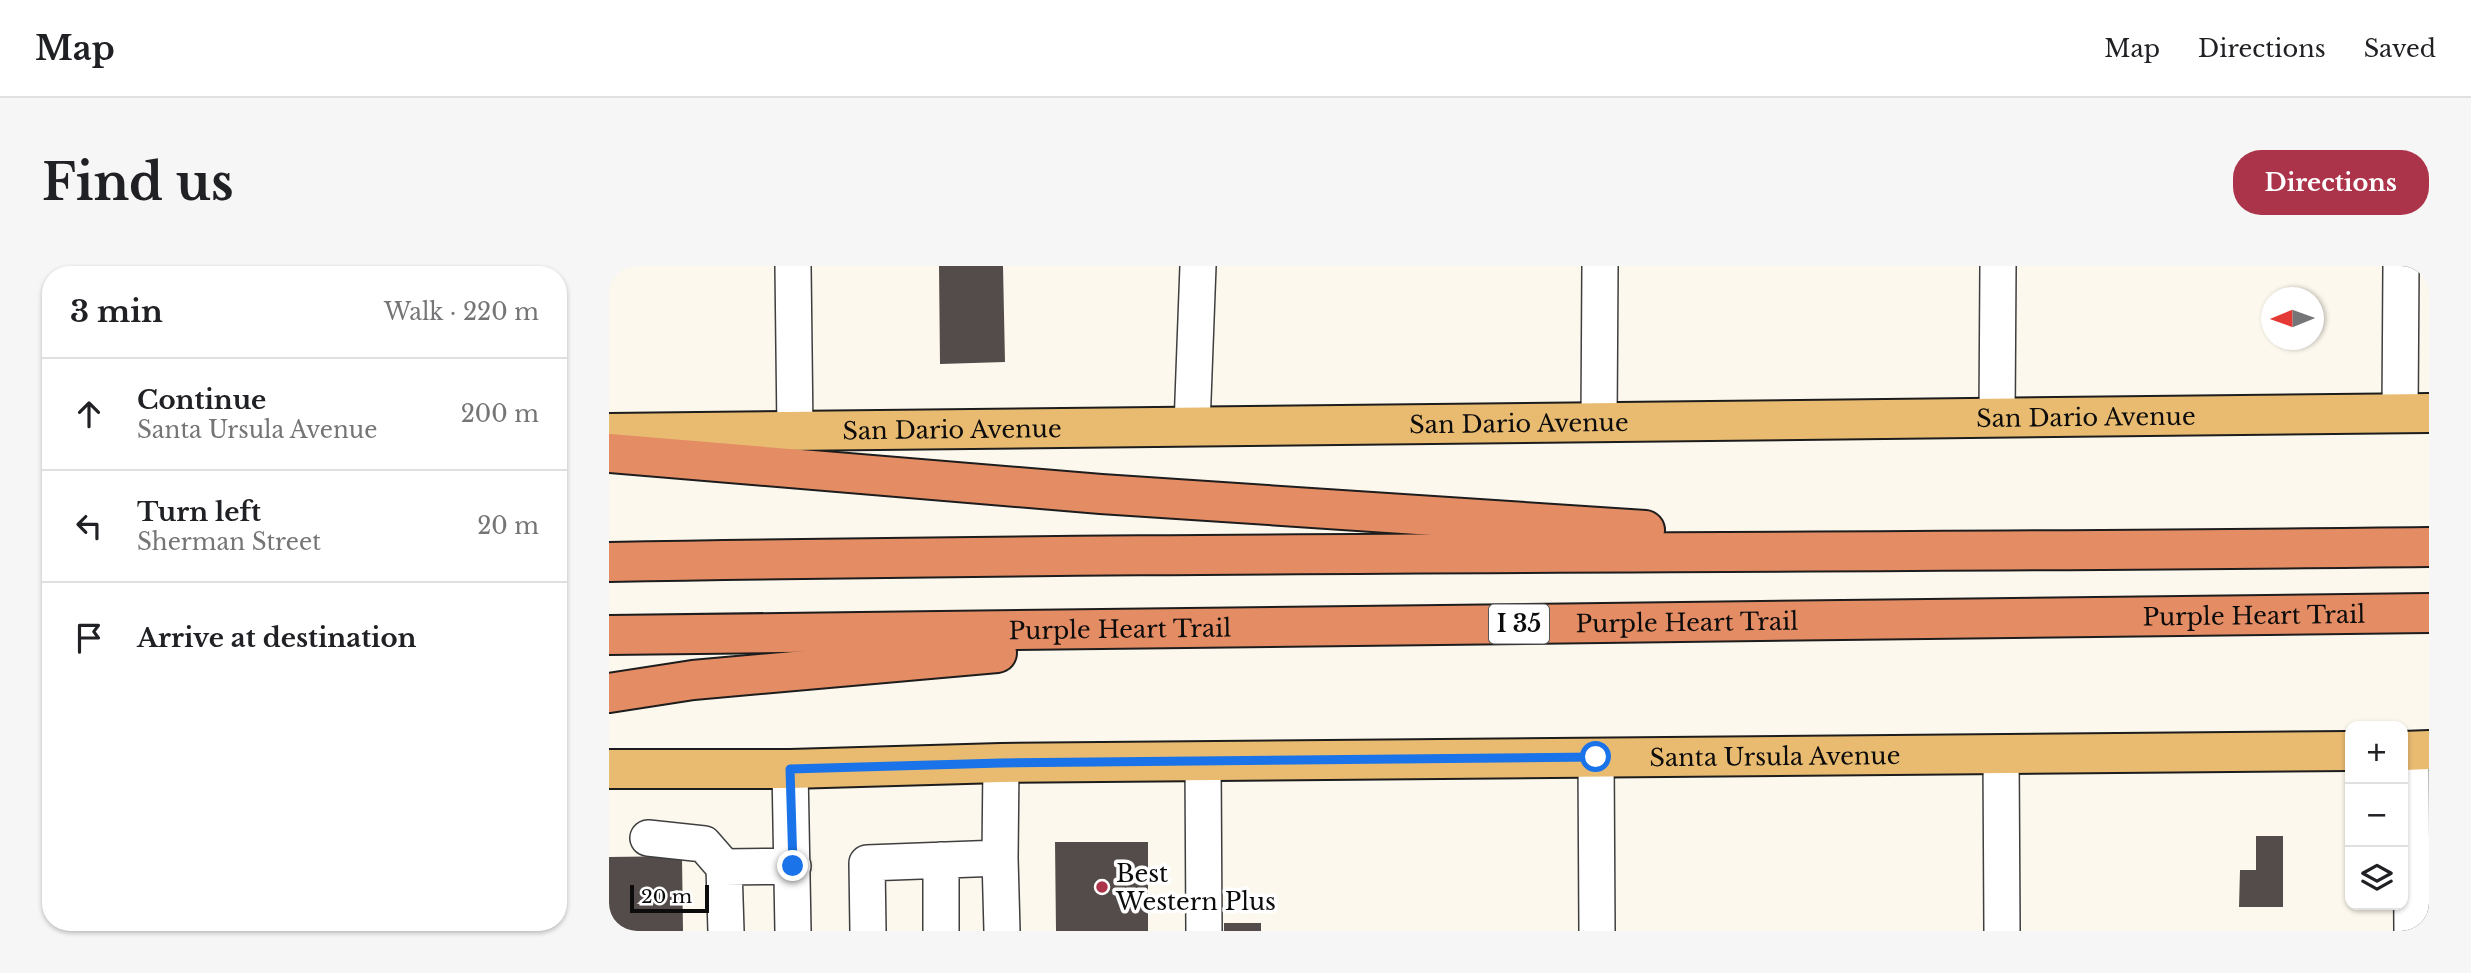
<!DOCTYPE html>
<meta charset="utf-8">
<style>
:root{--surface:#fff;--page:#f6f6f6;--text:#202124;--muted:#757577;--line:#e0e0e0;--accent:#ac344a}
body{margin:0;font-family:"Libre Baskerville",serif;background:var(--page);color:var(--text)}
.controls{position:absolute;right:21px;bottom:21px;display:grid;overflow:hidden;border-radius:14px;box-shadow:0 2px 5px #0004}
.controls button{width:63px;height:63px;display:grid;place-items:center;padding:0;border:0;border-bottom:2px solid var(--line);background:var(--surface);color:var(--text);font:35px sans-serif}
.compass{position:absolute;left:1652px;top:21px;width:63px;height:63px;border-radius:50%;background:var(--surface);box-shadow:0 2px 5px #0004;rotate:269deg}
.scale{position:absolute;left:21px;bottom:18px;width:79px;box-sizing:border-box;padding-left:7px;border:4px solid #0c0c0c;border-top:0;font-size:19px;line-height:24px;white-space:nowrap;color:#0c0c0c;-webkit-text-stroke:5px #fff;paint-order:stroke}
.stop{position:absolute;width:21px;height:21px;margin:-16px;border:5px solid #1a73e8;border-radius:50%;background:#fff}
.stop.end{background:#1a73e8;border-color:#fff;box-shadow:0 2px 7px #0008}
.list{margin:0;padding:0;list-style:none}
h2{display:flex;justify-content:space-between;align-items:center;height:91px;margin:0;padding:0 28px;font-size:30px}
h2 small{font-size:23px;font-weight:400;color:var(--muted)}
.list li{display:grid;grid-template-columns:46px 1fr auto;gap:21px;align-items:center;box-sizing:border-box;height:112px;padding:0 28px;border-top:2px solid var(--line)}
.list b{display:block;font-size:26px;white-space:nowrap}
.list p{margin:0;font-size:23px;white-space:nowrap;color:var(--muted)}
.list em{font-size:23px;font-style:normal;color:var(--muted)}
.icon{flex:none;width:38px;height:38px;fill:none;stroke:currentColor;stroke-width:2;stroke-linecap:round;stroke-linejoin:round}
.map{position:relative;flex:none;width:1820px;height:665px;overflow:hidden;border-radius:28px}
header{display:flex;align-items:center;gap:42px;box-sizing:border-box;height:98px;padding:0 35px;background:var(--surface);border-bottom:2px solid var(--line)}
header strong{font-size:33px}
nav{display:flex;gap:38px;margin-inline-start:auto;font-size:24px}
.intro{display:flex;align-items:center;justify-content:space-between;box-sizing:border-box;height:168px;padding:0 42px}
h1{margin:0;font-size:49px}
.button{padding:18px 32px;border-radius:28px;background:var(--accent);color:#fff;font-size:24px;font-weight:700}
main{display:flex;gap:42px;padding:0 42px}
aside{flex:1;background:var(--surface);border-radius:28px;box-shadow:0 2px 5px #0004}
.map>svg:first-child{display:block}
</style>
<header>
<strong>Map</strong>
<nav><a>Map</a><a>Directions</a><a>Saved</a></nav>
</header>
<div class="intro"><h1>Find us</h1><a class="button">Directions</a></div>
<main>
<aside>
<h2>3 min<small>Walk · 220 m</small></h2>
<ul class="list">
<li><svg class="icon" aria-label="ahead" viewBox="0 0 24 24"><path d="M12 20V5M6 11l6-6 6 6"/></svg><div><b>Continue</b><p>Santa Ursula Avenue</p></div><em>200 m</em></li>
<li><svg class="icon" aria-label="left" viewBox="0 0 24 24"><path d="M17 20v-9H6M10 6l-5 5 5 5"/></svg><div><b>Turn left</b><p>Sherman Street</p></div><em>20 m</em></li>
<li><svg class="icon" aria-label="arrive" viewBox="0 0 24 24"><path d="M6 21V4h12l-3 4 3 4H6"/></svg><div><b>Arrive at destination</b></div></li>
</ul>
</aside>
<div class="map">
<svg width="1820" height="665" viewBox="0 0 1820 665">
<rect width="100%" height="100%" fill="#fdf8ed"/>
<path fill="#534c4a" d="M330,0H394L396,96L331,98Z
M1647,570H1674V641H1630L1631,604H1647Z
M446,576H539V665H447Z
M73,590L74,665H0V591Z
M615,657H652V665H615Z"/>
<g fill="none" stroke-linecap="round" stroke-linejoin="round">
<g stroke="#3f3f3f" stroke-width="38">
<path id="minor" d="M184,0L186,165
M1791,147L1792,0
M1388,151L1389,0
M990,156L991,0
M583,160L589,0
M1802,484L1803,665
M1392,488L1393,665
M987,491L988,665
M594,495L595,665
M181,503L184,665
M39,572L95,578L115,601
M391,592L392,497
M332,594V665
M117,665L115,601L184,600
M259,665L258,597L391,592L393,665"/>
</g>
<g stroke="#1d1d1d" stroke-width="42">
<g id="major">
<path id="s1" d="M0,167L1820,147"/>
<path d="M1794,485L1820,484"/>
<path id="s2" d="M0,503H181L392,497L1741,485"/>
</g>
</g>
<g stroke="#1d1d1d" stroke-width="42">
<g id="highway">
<path d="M0,187L492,228L1036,264"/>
<path d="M0,296C607,285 1213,288 1820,281"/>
<path id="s3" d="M0,369L1820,347"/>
<path d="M0,427L84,414L388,387"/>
</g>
</g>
<use href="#minor" stroke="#fff" stroke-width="35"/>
<use href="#major" stroke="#e9bb71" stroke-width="38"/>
<use href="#highway" stroke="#e48c64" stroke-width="38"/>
</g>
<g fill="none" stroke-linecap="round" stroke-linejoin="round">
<path stroke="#1a73e8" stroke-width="9" d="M184,600L181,503L392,497L987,491"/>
</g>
<circle fill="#ac344a" stroke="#fff" stroke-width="2.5" cx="493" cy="621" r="7"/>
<g text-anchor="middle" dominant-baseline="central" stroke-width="7" stroke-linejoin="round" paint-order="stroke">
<rect fill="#fff" stroke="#555" stroke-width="2" x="880" y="338.5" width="60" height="39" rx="5"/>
<g font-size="23" font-weight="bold" fill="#0c0c0c">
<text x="910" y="358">I 35</text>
</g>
<g font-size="24" fill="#0c0c0c" stroke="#fff">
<text stroke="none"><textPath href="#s1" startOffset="1477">San Dario Avenue</textPath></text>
<text stroke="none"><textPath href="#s1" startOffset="910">San Dario Avenue</textPath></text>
<text stroke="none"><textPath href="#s1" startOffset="343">San Dario Avenue</textPath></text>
<text stroke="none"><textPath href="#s3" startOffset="1645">Purple Heart Trail</textPath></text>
<text stroke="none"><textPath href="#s3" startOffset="1078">Purple Heart Trail</textPath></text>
<text stroke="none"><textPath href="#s3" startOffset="511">Purple Heart Trail</textPath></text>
<text stroke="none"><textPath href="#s2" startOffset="1166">Santa Ursula Avenue</textPath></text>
</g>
<g font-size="24" fill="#0c0c0c" stroke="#fff" text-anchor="start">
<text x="507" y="607">Best<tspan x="507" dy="28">Western Plus</tspan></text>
</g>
</g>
</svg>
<div class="controls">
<button>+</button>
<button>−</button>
<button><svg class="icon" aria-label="layers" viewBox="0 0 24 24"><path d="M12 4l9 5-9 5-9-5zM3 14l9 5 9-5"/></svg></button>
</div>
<svg class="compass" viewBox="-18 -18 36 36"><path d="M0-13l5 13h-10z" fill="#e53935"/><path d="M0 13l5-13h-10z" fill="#757577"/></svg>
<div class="scale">20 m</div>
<div class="stop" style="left:987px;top:491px"></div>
<div class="stop end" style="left:184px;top:600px"></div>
</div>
</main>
